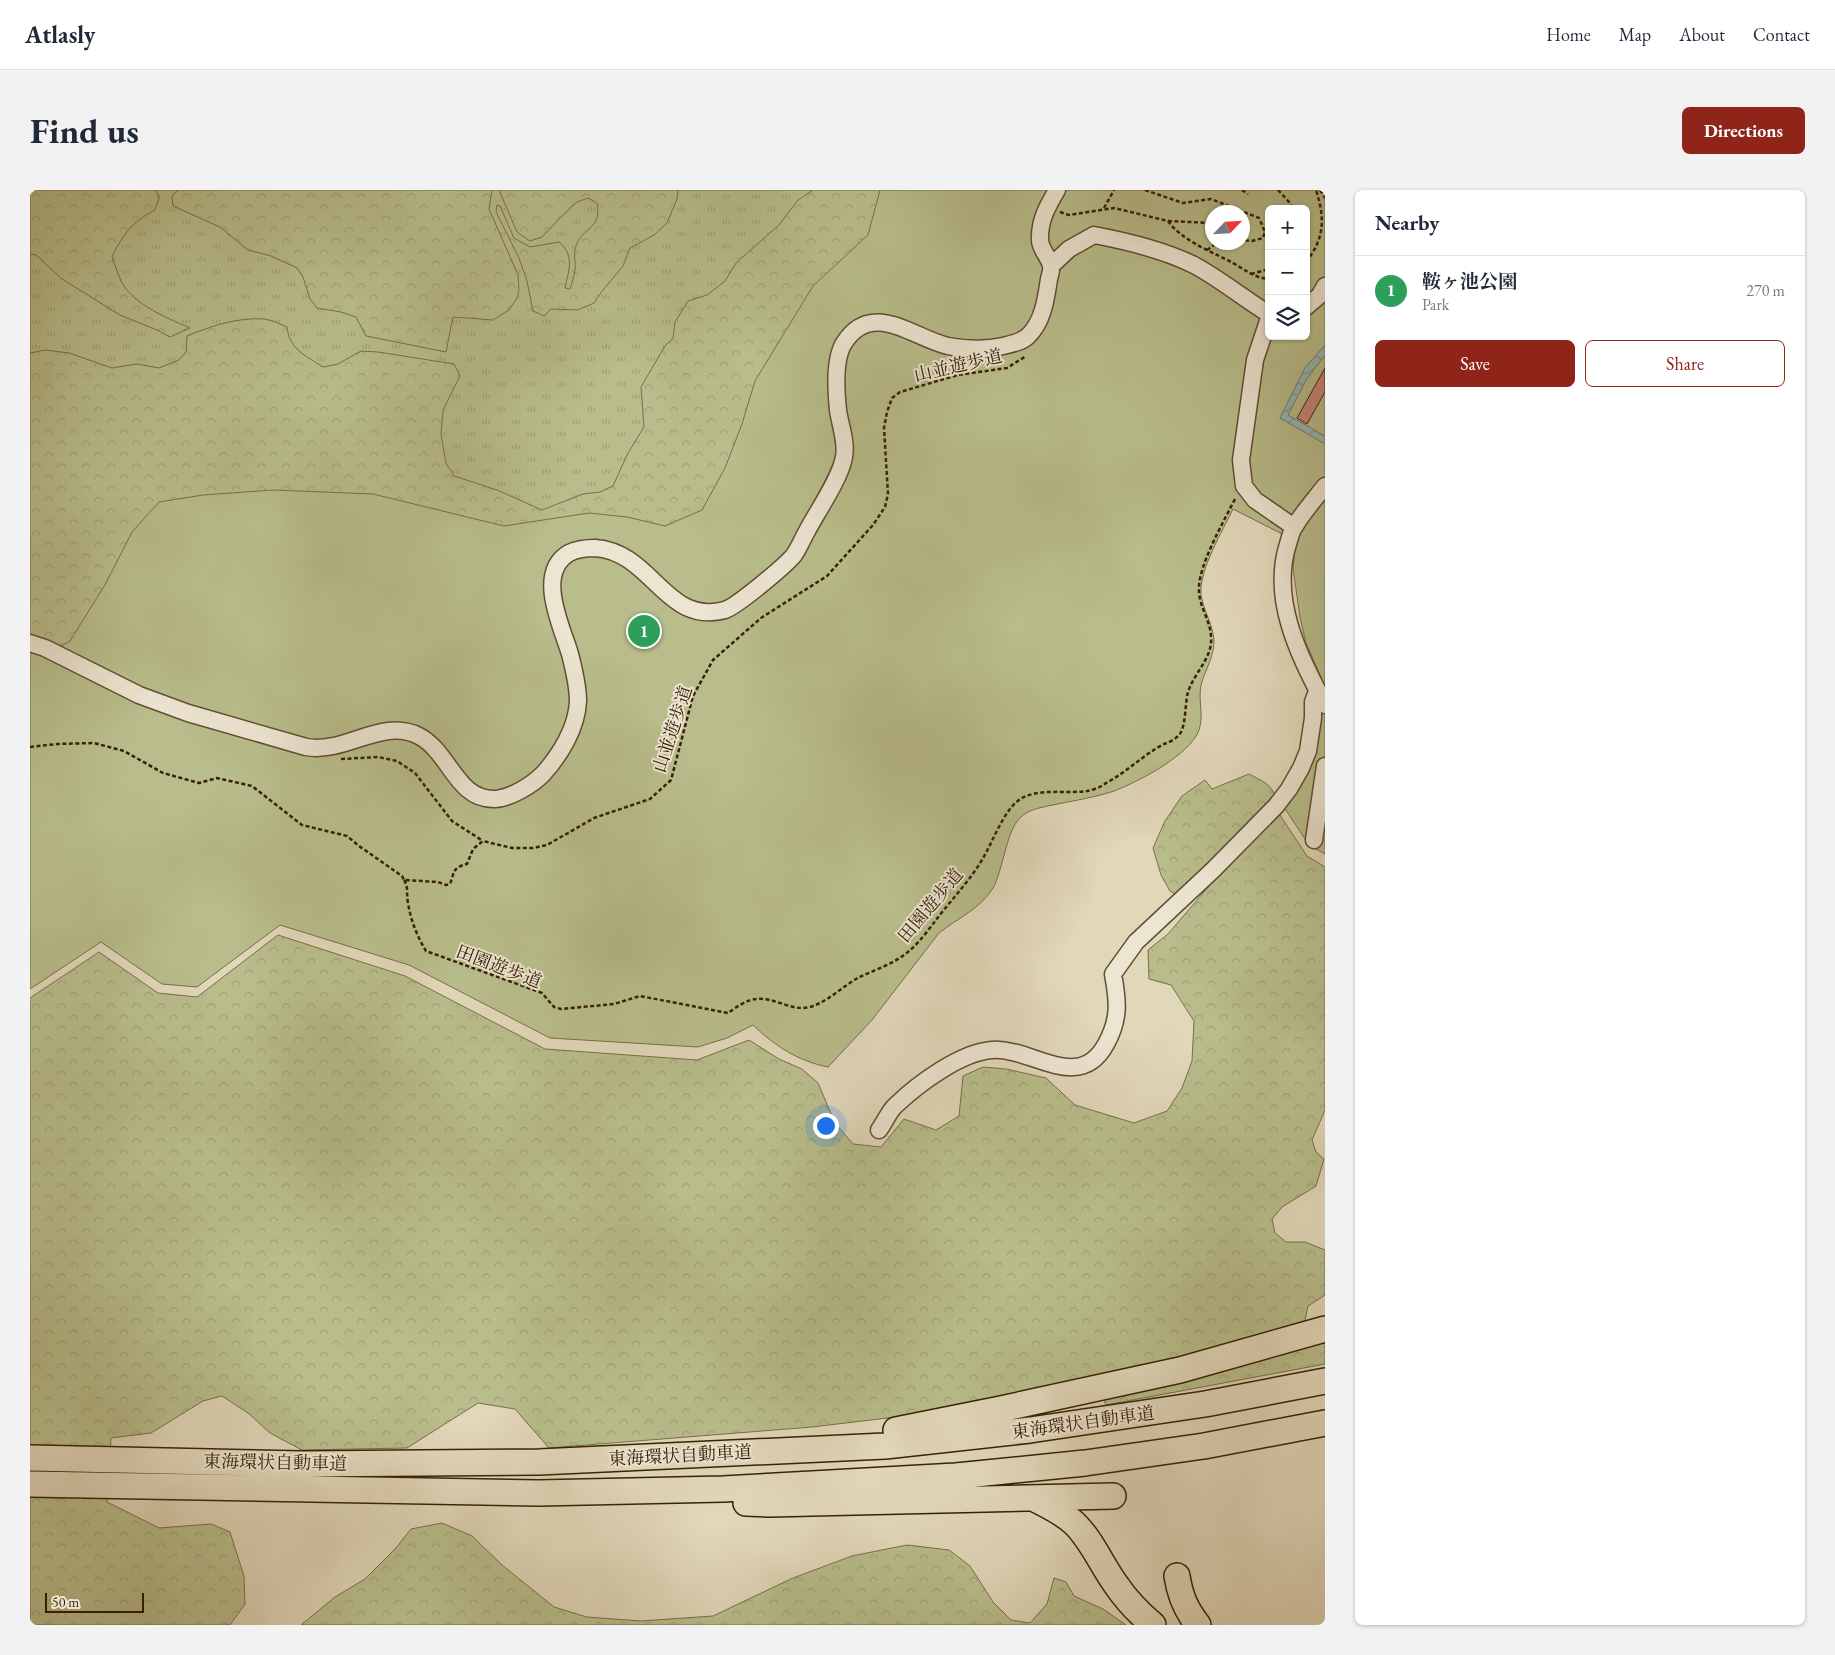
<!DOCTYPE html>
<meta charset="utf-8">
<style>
:root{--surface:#fff;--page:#f2f2f3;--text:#1f2937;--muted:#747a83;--line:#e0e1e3;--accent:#8f2418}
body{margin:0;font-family:"EB Garamond","Noto Serif JP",serif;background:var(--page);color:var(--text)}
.controls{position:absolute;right:15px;top:15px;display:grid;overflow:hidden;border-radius:8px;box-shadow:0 1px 4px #0004}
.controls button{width:45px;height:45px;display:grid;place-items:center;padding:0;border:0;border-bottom:1px solid var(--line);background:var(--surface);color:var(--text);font:25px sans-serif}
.compass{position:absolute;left:1175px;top:15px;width:45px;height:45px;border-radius:50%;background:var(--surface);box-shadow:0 1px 4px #0004;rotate:65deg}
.scale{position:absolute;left:15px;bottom:12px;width:99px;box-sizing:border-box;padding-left:5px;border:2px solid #382005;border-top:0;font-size:14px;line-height:18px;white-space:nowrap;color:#382005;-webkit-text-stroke:4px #ece5d2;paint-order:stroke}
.you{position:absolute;left:795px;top:935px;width:18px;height:18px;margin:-12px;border:4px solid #fff;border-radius:50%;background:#1a73e8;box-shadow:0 0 0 8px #1a73e833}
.badge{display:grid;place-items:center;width:32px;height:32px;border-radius:50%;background:var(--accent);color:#fff;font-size:16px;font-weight:700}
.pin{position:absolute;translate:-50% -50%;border:2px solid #fff;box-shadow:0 1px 5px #0006}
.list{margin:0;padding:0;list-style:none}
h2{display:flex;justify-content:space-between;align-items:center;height:65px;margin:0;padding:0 20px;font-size:21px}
h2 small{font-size:16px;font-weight:400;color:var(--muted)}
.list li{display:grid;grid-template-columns:32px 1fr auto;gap:15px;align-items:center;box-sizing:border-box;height:70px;padding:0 20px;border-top:1px solid var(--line)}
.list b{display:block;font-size:19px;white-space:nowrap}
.list p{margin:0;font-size:16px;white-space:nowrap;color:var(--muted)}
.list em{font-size:16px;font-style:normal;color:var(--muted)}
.actions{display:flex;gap:10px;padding:15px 20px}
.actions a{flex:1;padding:11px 0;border:1px solid var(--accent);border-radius:8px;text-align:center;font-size:18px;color:var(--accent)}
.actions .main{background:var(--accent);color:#fff}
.icon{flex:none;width:28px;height:28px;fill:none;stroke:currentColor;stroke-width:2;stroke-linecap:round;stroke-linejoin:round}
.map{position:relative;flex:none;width:1295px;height:1435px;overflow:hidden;border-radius:8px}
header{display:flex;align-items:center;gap:30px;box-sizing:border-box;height:70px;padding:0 25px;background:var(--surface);border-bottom:1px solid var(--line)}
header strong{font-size:24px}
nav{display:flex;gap:28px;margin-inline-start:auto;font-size:18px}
.intro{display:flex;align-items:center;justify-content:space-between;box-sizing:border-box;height:120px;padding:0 30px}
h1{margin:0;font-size:35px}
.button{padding:12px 22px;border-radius:8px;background:var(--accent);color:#fff;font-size:18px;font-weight:700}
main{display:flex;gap:30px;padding:0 30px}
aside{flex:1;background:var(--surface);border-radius:8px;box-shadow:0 1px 4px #0004}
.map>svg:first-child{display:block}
</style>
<header>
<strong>Atlasly</strong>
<nav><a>Home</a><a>Map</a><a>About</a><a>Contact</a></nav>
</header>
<div class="intro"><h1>Find us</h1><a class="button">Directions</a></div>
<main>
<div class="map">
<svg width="1295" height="1435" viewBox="0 0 1295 1435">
<defs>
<pattern id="grass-tufts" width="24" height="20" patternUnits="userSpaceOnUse" patternTransform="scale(1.25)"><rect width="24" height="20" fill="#b8bd8b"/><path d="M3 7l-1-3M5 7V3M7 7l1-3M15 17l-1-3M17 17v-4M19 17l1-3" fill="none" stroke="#9fa276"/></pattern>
<pattern id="forest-crowns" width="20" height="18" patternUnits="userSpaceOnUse" patternTransform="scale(1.25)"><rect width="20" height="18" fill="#b8bd8b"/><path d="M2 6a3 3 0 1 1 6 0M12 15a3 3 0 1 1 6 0" fill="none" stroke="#9fa276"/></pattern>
<pattern id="water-waves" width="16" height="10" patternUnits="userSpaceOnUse" patternTransform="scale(1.25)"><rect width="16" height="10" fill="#95b8b5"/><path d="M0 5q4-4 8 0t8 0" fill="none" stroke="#7b9591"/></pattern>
</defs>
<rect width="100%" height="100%" fill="#e1d7b9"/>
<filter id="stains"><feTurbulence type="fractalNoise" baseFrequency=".004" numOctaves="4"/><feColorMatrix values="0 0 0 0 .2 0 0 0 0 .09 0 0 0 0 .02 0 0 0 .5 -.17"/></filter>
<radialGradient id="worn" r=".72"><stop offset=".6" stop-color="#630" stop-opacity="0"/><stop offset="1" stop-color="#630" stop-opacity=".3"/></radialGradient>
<path fill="url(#grass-tufts)" stroke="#786e48" d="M0,0H850L635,336L0,317Z"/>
<path fill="url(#forest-crowns)" stroke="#786e48" d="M0,0H126L129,8L125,20C102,32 93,44 82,67C85,75 88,85 92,93C105,115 137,128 160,138L140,147L127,140L90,125L32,89L6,65L0,64Z
M148,0H462L459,19L488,85L489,100L487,108L479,120L463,130L423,127L416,162L336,146L326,127L311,122L287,118L280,109L273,87L267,78L241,66L218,60L190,37L143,16L142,6Z
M469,0H648L647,9L637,33L624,45L600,58L593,76L573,100L564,113L548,120L521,119L514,126L503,121L497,91L489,68L466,22L467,15L470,16L484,48L500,57L529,52C545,66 539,79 535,98L540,99C542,93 544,86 545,80C546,73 543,63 546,56C553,35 572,41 567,13L558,8L547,12L530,28L512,47L500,51L487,42Z
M783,0H1021L807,248L296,553L0,446V163L15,160L39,163L82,178L107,174L129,178L149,170L156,162L157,146C181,136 208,127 234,129C242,130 250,134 257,137C259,159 276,166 293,177L308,174L331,161L348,162L424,174L430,186L413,220L411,244L416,273L424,286L467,300L512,320L553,304L570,302L583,296L598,263L614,237L611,197L635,156L643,148L645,132L658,111L677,105L695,91L706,73L749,35L767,11Z
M1219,584C1232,591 1243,594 1246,610L1151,708L1140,701L1131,685L1123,658L1135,631L1152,606L1175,590L1182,599Z
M1250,625L1277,666L1295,677V920L1282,950L1286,962L1294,969L1286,996L1252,1017L1242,1029L1245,1043L1256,1052H1275L1295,1060V1105L1278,1116L1274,1135L1093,1184L933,1219L782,1237L519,1258L485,1219L448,1213L377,1258L272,1260L240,1243L218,1223L192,1206L173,1211L121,1243L81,1248L77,1312L129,1338L181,1334L200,1342L214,1386L215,1414L200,1435H0V808L69,762L128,803L167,807L248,745L375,786L515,859L667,870L719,850L749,869L772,879L788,893L805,933L823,954L851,957L874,929L906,940L929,926L933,886L953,877L976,879L1016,888L1045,915L1104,933L1137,921L1152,898L1162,871L1164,831L1141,795L1119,789L1118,760L1138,744L1186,688Z
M1295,1148V1174L1076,1215L1072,1206Z
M412,1333L442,1346L472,1375L524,1417L557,1427L611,1431L683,1426L763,1388L822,1366L877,1355L919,1360L940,1376L963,1412L981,1430L1000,1433L1017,1414L1024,1388L1036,1392L1044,1406L1073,1419L1096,1435H271L305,1407L335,1389L365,1359L381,1339Z"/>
<path fill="#b8bd8b" stroke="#786e48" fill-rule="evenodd" d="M850,0H1295V496L1276,453L1270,427L1263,378L1266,351L1203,319C1193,340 1169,380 1171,404C1173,420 1183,434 1184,451C1184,467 1175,480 1171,495C1168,510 1174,526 1169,540C1160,565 1108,592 1084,601C1060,609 1034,612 1009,618C1002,620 994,623 989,629C976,643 973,680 963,698C950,719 928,728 909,743L842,830L798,877C768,871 745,856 723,835L697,848L668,857L520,848L379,775L250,735L167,797L132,794L71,752L0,799V459L15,465L40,451L76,393L102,342L129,312L173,305L243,300L343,304L474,336L559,323L597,327L635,336L672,320L695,278L712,234L725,191L783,96L838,45ZM1239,19H1276V146H1239ZM1182,22H1212V52H1182Z
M1295,507V664L1279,655L1252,614Z"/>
<path fill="url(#water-waves)" stroke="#707b6f" d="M1295,155V165L1276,190L1258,225L1295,246V254L1250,228L1275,178Z"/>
<path fill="#ca857c" stroke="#382005" d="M1295,178V202L1277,234L1267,228Z"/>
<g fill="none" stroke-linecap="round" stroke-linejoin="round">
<g stroke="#624e32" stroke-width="19">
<path id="minor" d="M1021,76L1039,59L1064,45C1096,51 1134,60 1164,75C1190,89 1213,108 1239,124
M1276,117L1290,105L1295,96
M1239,128L1225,170L1211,270L1214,296L1225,310L1264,337
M1295,296C1285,309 1273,322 1265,336C1261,341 1260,348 1258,354C1240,410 1270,467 1295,515
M0,453L15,458L109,505L158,523L276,557C316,564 352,527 389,546C420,562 426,610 465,609C481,608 502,595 513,584C530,565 547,538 548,511C548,495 544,480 540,464C532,437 505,383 539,363C547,359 556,358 565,358C623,362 635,436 695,420C707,416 755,376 764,365C769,358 773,348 777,341C787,322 811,287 814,267C817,252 810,235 808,220C806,201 804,169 814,153C842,109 883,148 918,156C936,159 956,160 973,156C981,154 992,152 998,146C1013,132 1016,109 1019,89C1020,85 1022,80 1021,76C1019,67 1011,60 1010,51C1009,31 1017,17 1027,0
M1284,650L1295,576
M849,940C855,932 859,921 866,915C888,894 931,862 962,860C1002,857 1049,904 1076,854C1090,829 1088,811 1083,784L1106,752L1183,680L1246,616L1259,599L1271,578L1278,561L1283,528V512L1287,501"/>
</g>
<g stroke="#382005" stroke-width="28">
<path id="highway" d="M866,1240L966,1220L1150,1180L1295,1139
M0,1268L273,1274L509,1272L855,1256L1000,1240L1175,1214L1295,1191
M0,1294L509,1303L693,1299L926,1286L1055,1273L1174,1256L1295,1233
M1005,1309C1019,1316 1032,1322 1044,1333C1062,1350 1072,1376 1087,1396C1097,1411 1109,1423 1123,1435
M716,1313L739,1314L1083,1306
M1147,1386C1150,1406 1156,1420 1168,1435"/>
</g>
<path stroke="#382005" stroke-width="2.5" stroke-dasharray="4 2.5" stroke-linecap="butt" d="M1115,0L1153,13L1181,9L1229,28L1235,42L1233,48L1222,51L1212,50
M1212,0L1218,4
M1248,0L1260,13L1263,19
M1290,0L1295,8
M1074,18L1084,0
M1030,22L1039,25L1084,18L1138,31L1182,33
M1138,31C1152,51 1183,62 1203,73C1215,80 1225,88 1239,89
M1177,60L1188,52
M1276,72C1295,48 1295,28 1286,0
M1221,84L1239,79
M0,557L27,554L64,553L94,561L133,583L169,593L187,588L222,596L272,635L317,646L329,656L372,686L374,690L408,692L416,695L420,694C425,681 422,678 437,674L443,659L453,651L482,658H503L517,655L564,628L620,609L641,590L663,506L683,470L731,428L797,386L843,335L855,317L858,304L854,238L857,222L862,208L870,202L928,185L977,178L996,166
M311,569L348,567L367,571L385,583L422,631L453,651
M374,690C379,698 376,704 378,713C381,731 387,746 396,761L512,803L524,817L531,819L584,814L610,806L698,823C706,817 718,809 727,809C745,807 762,822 780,817C797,812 811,798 826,789C841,781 859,776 874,765C888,755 899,739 909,726C924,707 940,690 952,670C963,652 974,618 992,608C1011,598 1036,604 1057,601C1063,600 1071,597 1076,593C1097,582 1113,565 1134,554C1140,552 1148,548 1151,542C1156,532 1155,513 1158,502C1165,481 1183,468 1181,446C1180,429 1168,415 1169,398C1169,374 1195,329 1206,307"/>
<use href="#minor" stroke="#ece5d2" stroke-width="16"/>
<use href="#highway" stroke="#e1d7b9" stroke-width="25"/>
</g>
<g text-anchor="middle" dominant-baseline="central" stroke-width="4" stroke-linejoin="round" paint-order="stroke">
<g font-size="18" fill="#382005" stroke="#ece5d2">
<text transform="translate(928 175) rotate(-13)">山並遊歩道</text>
<text transform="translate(642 539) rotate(-72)">山並遊歩道</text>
<text transform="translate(900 715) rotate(-50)">田園遊歩道</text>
<text transform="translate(469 776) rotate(21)">田園遊歩道</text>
<text transform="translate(1053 1232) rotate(-8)">東海環状自動車道</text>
<text transform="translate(650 1265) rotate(-3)">東海環状自動車道</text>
<text transform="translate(245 1272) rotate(1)">東海環状自動車道</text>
</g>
</g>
<rect width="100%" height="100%" filter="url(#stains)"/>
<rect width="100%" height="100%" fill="url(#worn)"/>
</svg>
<div class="controls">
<button>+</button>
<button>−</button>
<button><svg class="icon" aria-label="layers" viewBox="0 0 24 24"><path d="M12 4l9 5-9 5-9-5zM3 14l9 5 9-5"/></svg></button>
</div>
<svg class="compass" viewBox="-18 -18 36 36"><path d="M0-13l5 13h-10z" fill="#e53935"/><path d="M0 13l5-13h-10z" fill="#747a83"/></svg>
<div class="scale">50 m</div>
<div class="you"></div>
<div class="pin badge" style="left:614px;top:441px;background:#2e9e5b">1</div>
</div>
<aside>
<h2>Nearby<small></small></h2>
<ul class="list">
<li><span class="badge" style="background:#2e9e5b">1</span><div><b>鞍ヶ池公園</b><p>Park</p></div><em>270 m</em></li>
</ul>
<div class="actions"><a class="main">Save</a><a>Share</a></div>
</aside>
</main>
